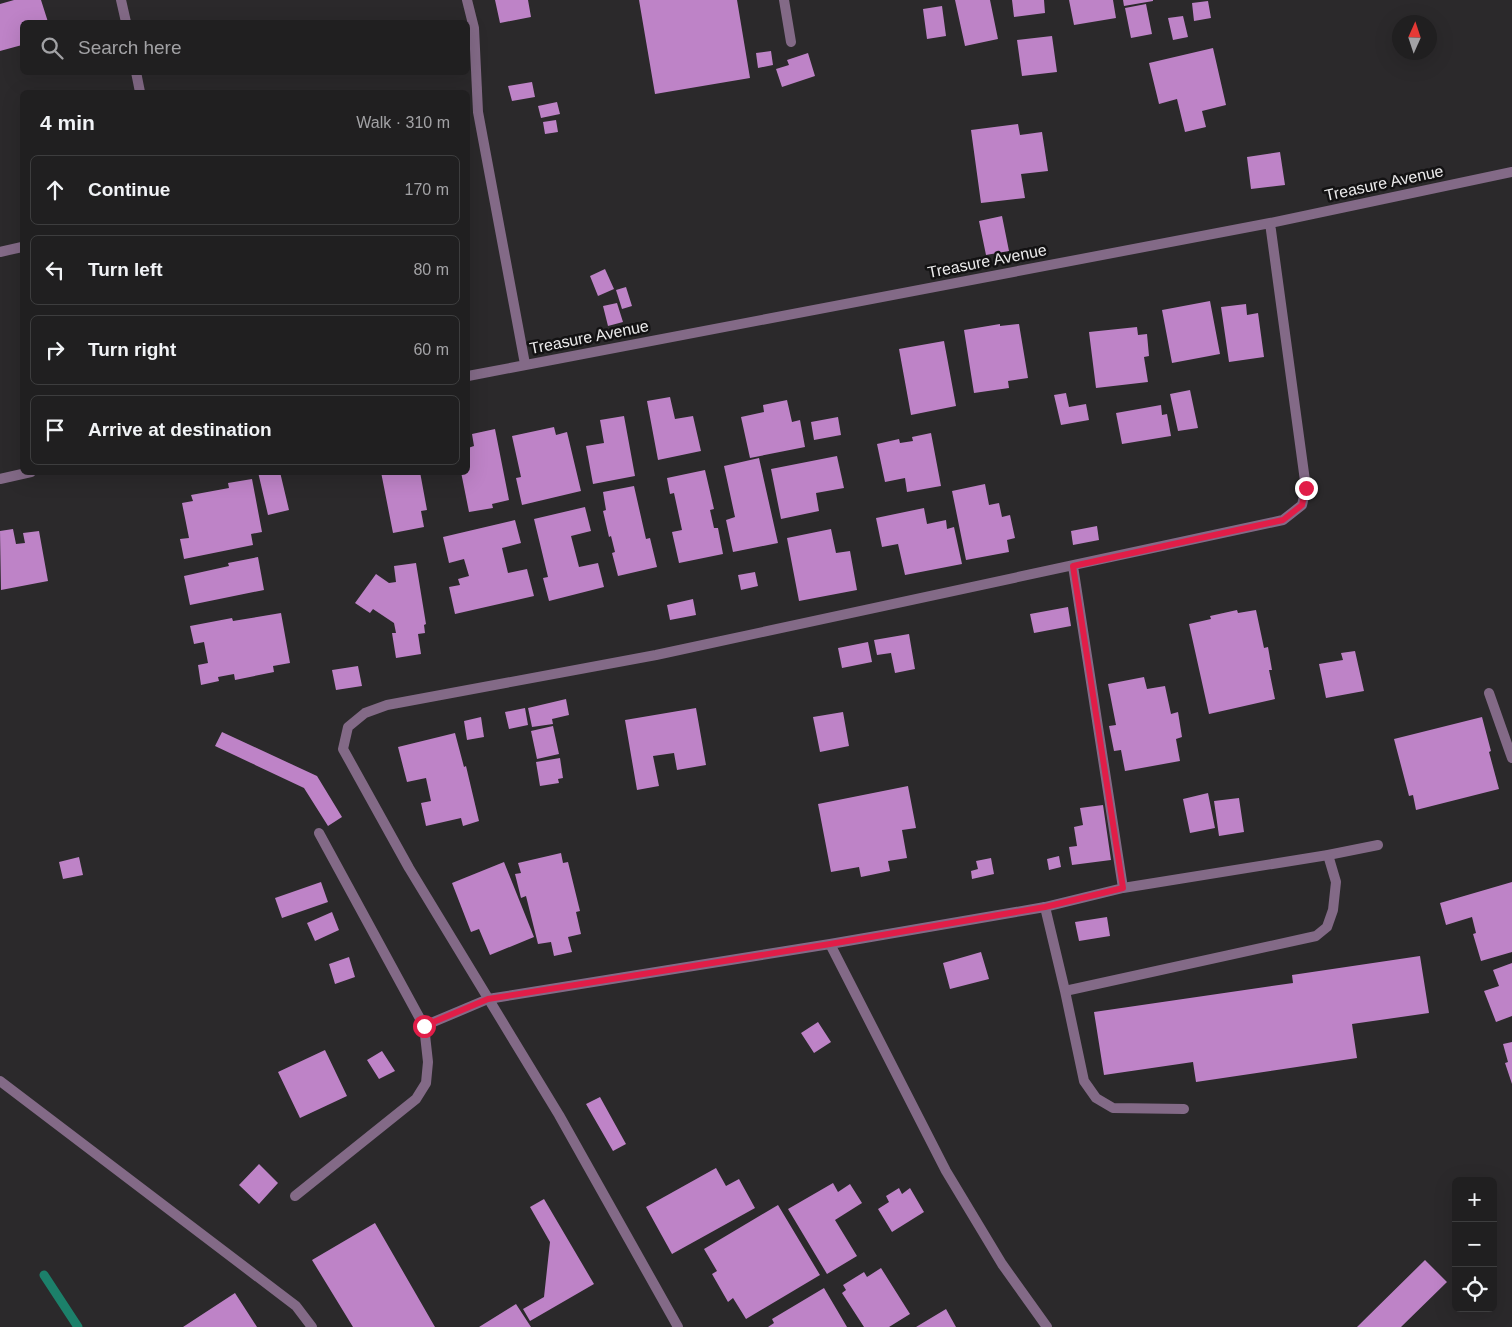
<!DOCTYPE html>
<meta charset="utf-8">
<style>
:root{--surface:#201f20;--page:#2d2c2d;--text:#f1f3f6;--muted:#a2a2a5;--line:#3d3d3e}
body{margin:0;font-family:Arial,sans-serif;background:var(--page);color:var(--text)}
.controls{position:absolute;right:15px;bottom:15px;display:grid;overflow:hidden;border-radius:8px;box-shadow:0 5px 20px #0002}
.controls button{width:45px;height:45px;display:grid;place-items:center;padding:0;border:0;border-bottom:1px solid var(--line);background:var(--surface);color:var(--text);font:25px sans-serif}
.compass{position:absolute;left:1392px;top:15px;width:45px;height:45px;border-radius:50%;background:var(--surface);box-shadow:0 5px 20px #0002;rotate:3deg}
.stop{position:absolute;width:15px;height:15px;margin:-11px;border:4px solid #e11d48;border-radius:50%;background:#fff}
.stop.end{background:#e11d48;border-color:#fff;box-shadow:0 1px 5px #0008}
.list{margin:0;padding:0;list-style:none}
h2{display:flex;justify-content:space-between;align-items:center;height:65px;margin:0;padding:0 20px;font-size:21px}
h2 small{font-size:16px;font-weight:400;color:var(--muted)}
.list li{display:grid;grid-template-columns:32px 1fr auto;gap:15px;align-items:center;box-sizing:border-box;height:70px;margin:0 10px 10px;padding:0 10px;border:1px solid var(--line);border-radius:8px}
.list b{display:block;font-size:19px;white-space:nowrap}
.list em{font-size:16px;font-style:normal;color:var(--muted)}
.icon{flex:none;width:28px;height:28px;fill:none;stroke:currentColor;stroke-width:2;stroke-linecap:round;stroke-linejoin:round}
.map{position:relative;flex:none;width:1512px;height:1327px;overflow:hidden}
.search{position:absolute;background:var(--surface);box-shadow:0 5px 20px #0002;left:20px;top:20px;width:450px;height:55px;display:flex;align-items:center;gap:12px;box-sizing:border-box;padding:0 18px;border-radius:8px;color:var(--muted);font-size:19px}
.panel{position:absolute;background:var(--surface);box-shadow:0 5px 20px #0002;left:20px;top:90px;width:450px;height:385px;border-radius:8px}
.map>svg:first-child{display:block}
</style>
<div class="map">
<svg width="1512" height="1327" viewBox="0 0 1512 1327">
<rect width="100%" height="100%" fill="#2b292b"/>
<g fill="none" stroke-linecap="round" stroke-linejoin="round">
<path stroke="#1c806a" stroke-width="9" d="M44,1275L78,1327"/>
</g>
<path fill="#be83c7" d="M14,0H41L48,22H22V45L0,51V4Z
M495,0H528L531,17L500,23Z
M639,0H737L750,78L655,94Z
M955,0H990L998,39L965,46Z
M1012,0H1044L1045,13L1014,17Z
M1069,0H1113L1116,18L1074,25Z
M1123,0H1153V1L1124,6Z
M1208,1L1211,18L1194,21L1192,3Z
M1146,4L1152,34L1131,38L1125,8Z
M942,6L946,36L927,39L923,9Z
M1183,16L1188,37L1173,40L1168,18Z
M1052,36L1057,72L1022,76L1017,40Z
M1213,48L1226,105L1202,111L1206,127L1185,132L1177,99L1159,104L1149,63Z
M771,51L773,65L758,68L756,53Z
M808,53L815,76L782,87L776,69L789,65L787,60Z
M532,82L535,97L512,101L508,86Z
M557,102L560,114L541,118L538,106Z
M556,120L558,132L545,134L543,122Z
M1018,124L1020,135L1042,132L1048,171L1021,174L1025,198L981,203L971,130Z
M1280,152L1285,185L1251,189L1247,157Z
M1002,216L1009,251L986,255L979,221Z
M605,269L614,289L598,296L590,276Z
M626,287L632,306L622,309L616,290Z
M1210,301L1220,354L1172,363L1162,310Z
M617,303L623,322L608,326L603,306Z
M1246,304L1247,315L1258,313L1264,357L1229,362L1221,307Z
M1000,324V326L1019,324L1028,378L1008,381L1009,388L974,393L964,330Z
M1137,327L1138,335L1147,334L1149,356L1144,357L1148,382L1096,388L1089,332Z
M944,341L956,406L911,415L899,349Z
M1190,390L1198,428L1178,431L1170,394Z
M1066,393L1069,407L1086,404L1089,420L1061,425L1054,395Z
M670,397L675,419L693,416L701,451L658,460L647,401Z
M787,400L792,422L800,420L805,447L750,458L741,417L764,412L763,405Z
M1161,405L1162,415L1167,414L1171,436L1122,444L1116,413Z
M624,416L635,476L593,484L586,446L604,443L600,420Z
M838,417L841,435L814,440L811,422Z
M554,427L556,435L567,432L581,491L522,505L516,478L521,477L512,436Z
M495,429L509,500L492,504L493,508L469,512L461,472H468V448L474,446L472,434Z
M931,433L941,486L907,492L905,478L885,482L877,444L899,439L900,443L913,441L912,437Z
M837,456L844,488L816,493L819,511L781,519L771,469Z
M759,458L778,543L733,552L726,520L735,517L724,466Z
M705,470L714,509L710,510L714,528H718L723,554L679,563L672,532L682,530L674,493L670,494L667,478Z
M258,472H280L289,510L268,515Z
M381,472H420L427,510L421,511L424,527L393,533Z
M252,479L262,532L251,534L253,545L184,559L180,539L189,538L182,503L193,501L191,495L229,488L228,483Z
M985,484L989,505L999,503L1002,517L1010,515L1015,538L1007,540L1009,552L966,560L952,491Z
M634,486L646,539L650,538L657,567L618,576L612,553L615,552L611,536L609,537L603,511L606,510L603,492Z
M585,507L591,531L571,536L579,567L598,563L604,587L549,601L543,578L548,577L534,519Z
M924,508L927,524L946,520L947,529L954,527L962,564L905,575L898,544L882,547L876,518Z
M515,520L521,543L502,548L508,573L527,569L534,596L455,614L449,587L460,585L458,579L469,576L464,559L449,563L443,537Z
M1097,526L1099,540L1073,545L1071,531Z
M13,529L16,544L25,543L23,533L39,531L48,581L1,590L0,531Z
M831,529L836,553L850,551L857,590L799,601L787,538Z
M258,557L264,590L190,605L184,576L229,566L228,563Z
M416,563L426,624L424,625L425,633L418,634L421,654L396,658L392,633H396L394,623L373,609L370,613L355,603L376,574L389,583L396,582L394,566Z
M755,572L758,586L741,590L738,575Z
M693,599L696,615L670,620L667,605Z
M1068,607L1071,626L1034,633L1030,614Z
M1237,610L1238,613L1256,610L1264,648L1268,647L1272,670H1269L1275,699L1209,714L1189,624L1211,619L1210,616Z
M281,613L290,663L273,666L274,672L235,680L234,674L218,677L219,681L201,685L198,665L208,663L204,642L194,644L190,626L232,618L233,621Z
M909,634L915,669L895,673L891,653L877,655L874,640Z
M868,642L872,662L842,668L838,648Z
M1355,651L1364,691L1326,698L1319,664L1343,660L1341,653Z
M358,666L362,686L336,690L332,670Z
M1144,677L1147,689L1165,686L1171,714L1178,712L1182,737L1176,739L1180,761L1125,771L1121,750L1114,751L1109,726L1116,725L1108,684Z
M566,699L569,715L552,719L553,724L532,727L528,708Z
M525,708L528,725L509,729L505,712Z
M696,708L706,765L677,770L674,753L653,756L659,786L637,790L625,720Z
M843,712L849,746L820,752L813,717Z
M481,717L484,737L467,740L464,721Z
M1482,717L1491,751L1489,752L1499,789L1416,810L1413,795L1409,796L1394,739Z
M553,726L559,754L537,759L531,731Z
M222,732L317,776L342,817L328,826L304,788L215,746Z
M455,733L464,767L466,766L479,821L463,826L461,818L426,826L421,803L431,801L426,778L407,782L398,747Z
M560,758L563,778L558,779L559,783L540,786L536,762Z
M908,786L916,828L902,830L907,858L888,861L890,871L861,877L859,867L831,872L818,804Z
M1208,793L1215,828L1190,833L1183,799Z
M1239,798L1244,832L1219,836L1214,801Z
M1103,805L1111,860L1072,865L1069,847L1077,846L1074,827L1083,825L1080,808Z
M561,853L563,863L568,862L580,911L576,912L581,934L568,937L572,952L554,956L551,942L538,944L526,896L521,898L515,874L521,873L518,863Z
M1059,856L1061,867L1049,870L1047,859Z
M79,857L83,875L63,879L59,862Z
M991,858L994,874L972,879L971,871L978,869L976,861Z
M504,862L534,937L490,955L479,929L471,932L452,883Z
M321,882L328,902L282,918L275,898Z
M1512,882V952L1481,961L1473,934L1476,933L1472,917L1446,925L1440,903Z
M332,912L339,930L315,941L307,923Z
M1107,917L1110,936L1079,941L1075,922Z
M981,952L989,979L950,989L943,963Z
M1420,956L1429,1013L1352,1024L1357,1058L1196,1082L1193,1062L1104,1075L1094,1012L1293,983L1292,975Z
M349,957L355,977L335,984L329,964Z
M1512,963V1016L1496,1022L1484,991L1499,986L1493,970Z
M818,1022L831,1042L814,1053L801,1033Z
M1512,1042V1084L1505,1063L1508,1062L1503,1044Z
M325,1050L347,1096L300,1118L278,1072Z
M382,1051L395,1071L379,1079L367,1060Z
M600,1097L626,1144L613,1151L586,1104Z
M259,1164L278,1183L259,1204L239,1185Z
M716,1168L726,1186L739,1179L755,1208L672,1254L646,1207Z
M833,1183L838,1192L850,1184L862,1203L835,1220L857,1256L827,1274L788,1209Z
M899,1188L902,1194L910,1188L924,1212L892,1232L878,1209L889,1202L886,1196Z
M544,1199L594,1284L530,1321L523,1309L544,1297L550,1242L530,1207Z
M778,1205L820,1275L746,1319L733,1298L728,1302L712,1274L717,1271L704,1249Z
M375,1223L435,1327H353L312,1260Z
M1425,1260L1447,1282L1401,1327H1357Z
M881,1268L910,1314L889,1327H864L842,1293L846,1290L843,1285L864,1272L867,1277Z
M824,1288L847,1327H768L774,1323L772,1319Z
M235,1293L257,1327H183Z
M516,1304L531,1327H479Z
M946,1309L956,1327H916Z"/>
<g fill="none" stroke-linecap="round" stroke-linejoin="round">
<path stroke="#836a87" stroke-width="10" d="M1045,907L1065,991L1084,1081L1096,1098L1113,1108L1184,1109
M1065,991L1316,936L1327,927L1333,910L1336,882L1328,855
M424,1026L488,999
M295,1196L416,1099L426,1083L428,1062L424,1026L319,833"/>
<path stroke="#836a87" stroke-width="10" d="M121,0L126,22
M467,0L474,28L478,112L525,364
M784,0L791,42
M136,72L140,92
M0,252L22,247
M468,376L1270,223L1512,172
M0,479L31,472
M1073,566L1123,888
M1489,693L1512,758
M830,944L946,1171L1002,1264L1047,1327
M488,999L830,944L1045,907L1123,888L1328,855L1378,845
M0,1081L296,1306L312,1327
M678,1327L559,1115L409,868L343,749L348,727L365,713L387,705L656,655L1283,520L1302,505L1306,488L1270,223"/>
</g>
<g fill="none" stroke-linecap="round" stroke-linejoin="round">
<path stroke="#e11d48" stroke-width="6" d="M424,1026L488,999L830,944L1045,907L1123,888L1073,566L1283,520L1302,505L1306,488"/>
</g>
<g text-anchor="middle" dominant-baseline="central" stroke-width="5" stroke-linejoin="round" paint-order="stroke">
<g font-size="16" fill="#ecebec" stroke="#131213">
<text transform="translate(1384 183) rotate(-12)">Treasure Avenue</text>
<text transform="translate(987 261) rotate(-11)">Treasure Avenue</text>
<text transform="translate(589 337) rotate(-11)">Treasure Avenue</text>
</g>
</g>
</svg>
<div class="controls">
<button>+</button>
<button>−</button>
<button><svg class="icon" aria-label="locate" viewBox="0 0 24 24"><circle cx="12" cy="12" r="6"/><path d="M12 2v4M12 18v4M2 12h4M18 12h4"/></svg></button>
</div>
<svg class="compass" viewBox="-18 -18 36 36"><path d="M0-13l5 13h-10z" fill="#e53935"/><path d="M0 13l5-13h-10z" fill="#a2a2a5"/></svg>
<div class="stop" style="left:424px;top:1026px"></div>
<div class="stop end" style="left:1306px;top:488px"></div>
<div class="search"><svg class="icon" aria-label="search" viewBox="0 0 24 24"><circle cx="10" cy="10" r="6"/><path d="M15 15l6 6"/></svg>Search here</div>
<section class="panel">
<h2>4 min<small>Walk · 310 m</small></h2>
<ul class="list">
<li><svg class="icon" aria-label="ahead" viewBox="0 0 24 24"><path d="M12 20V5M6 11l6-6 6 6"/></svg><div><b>Continue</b></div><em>170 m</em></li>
<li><svg class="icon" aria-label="left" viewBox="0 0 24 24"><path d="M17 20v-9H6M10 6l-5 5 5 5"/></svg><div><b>Turn left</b></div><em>80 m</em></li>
<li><svg class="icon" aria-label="right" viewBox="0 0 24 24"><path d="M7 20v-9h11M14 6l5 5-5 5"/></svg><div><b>Turn right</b></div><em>60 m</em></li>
<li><svg class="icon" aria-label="arrive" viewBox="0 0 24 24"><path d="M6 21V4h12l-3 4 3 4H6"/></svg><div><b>Arrive at destination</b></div></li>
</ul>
</section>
</div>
